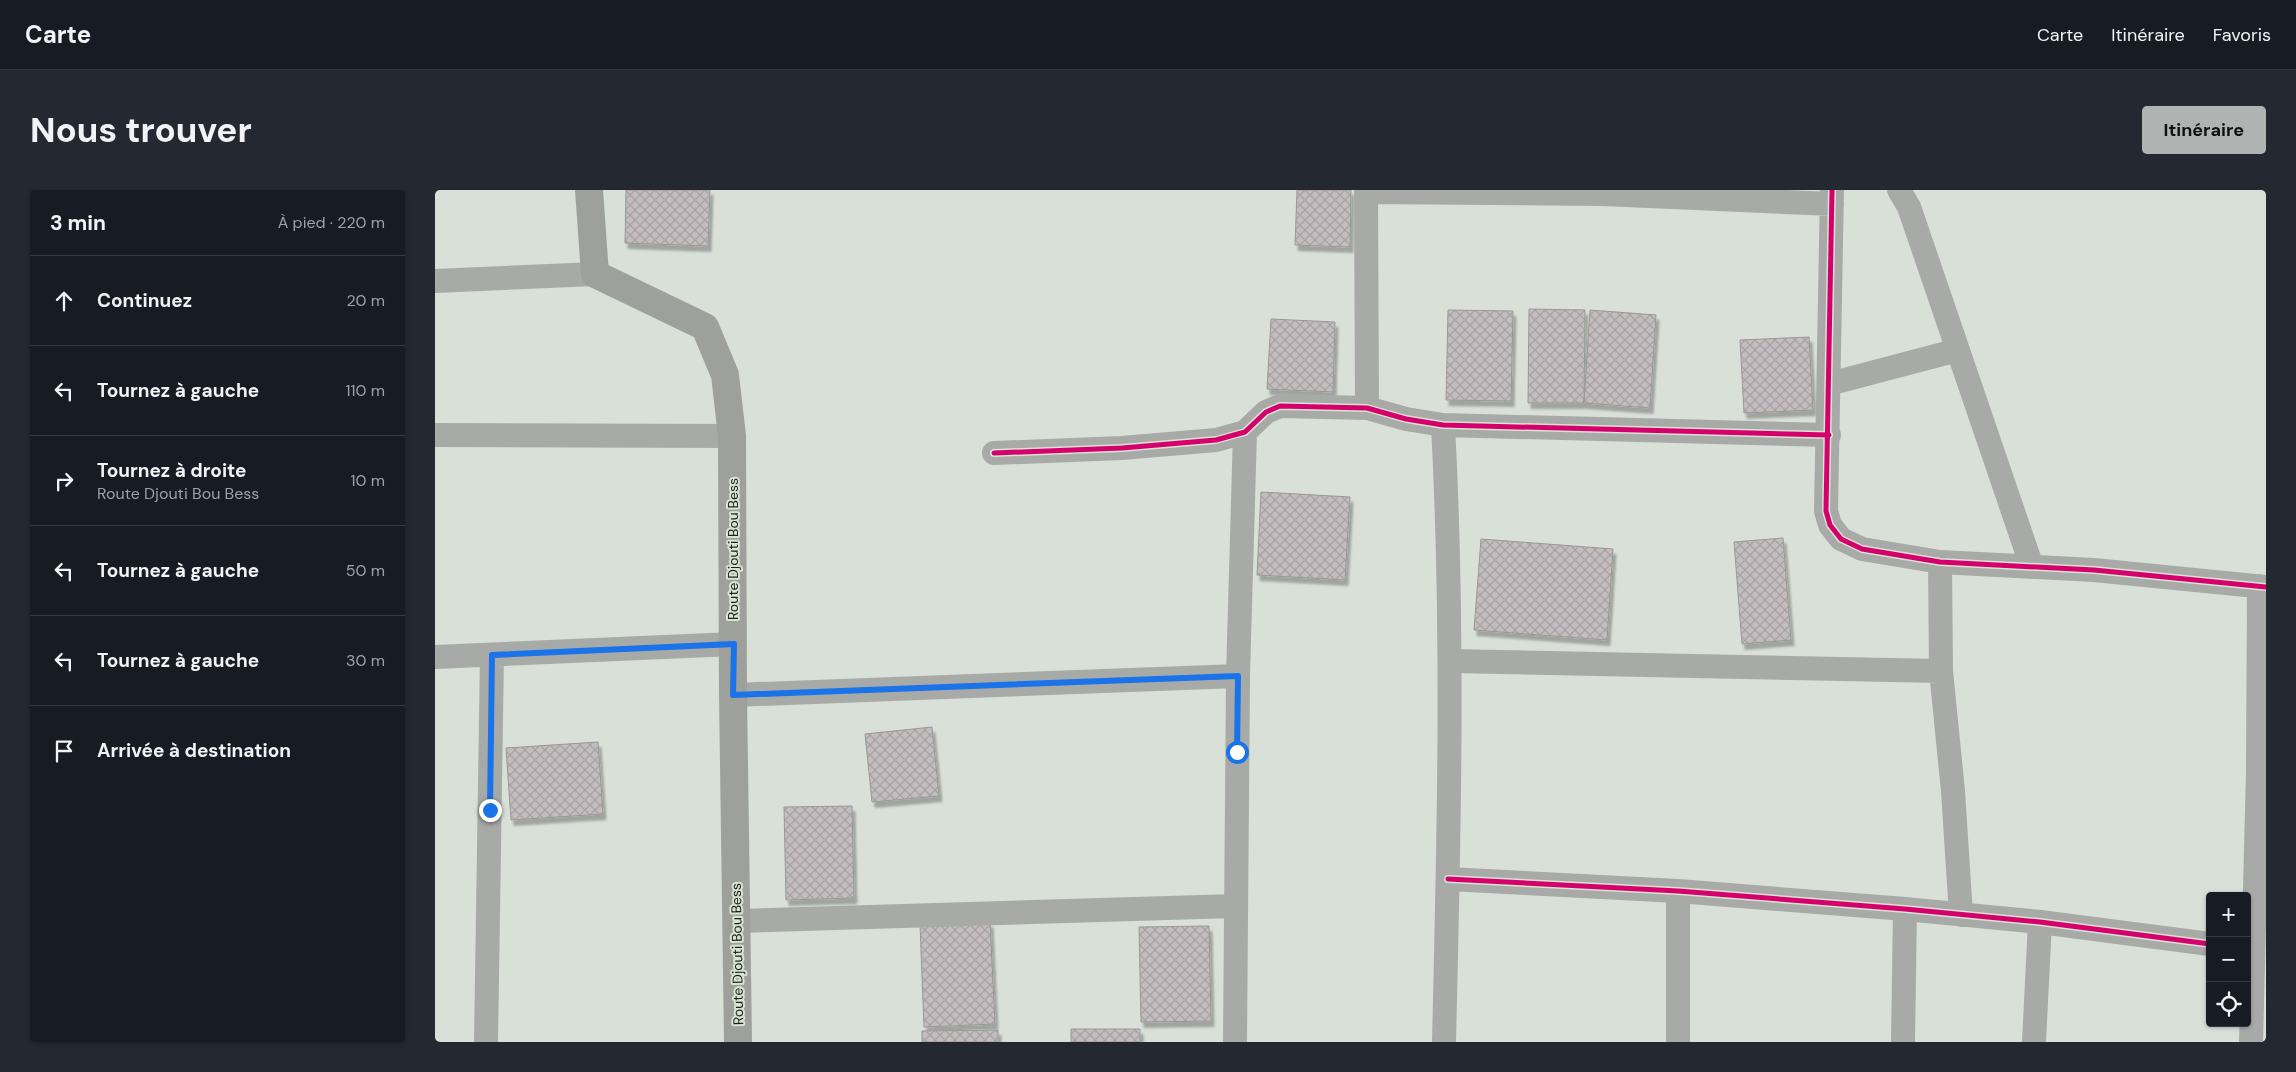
<!DOCTYPE html>
<html lang="fr">
<meta charset="utf-8">
<style>
:root{--surface:#171b24;--page:#242831;--text:#f1f3f6;--muted:#9ea1a6;--line:#363941;--accent:#afb3b2}
body{margin:0;font-family:"DM Sans",sans-serif;background:var(--page);color:var(--text)}
.controls{position:absolute;right:15px;bottom:15px;display:grid;overflow:hidden;border-radius:5px;box-shadow:0 1px 4px #0004}
.controls button{width:45px;height:45px;display:grid;place-items:center;padding:0;border:0;border-bottom:1px solid var(--line);background:var(--surface);color:var(--text);font:25px sans-serif}
.stop{position:absolute;width:15px;height:15px;margin:-11px;border:4px solid #1a73e8;border-radius:50%;background:#fff}
.stop.end{background:#1a73e8;border-color:#fff;box-shadow:0 1px 5px #0008}
.list{margin:0;padding:0;list-style:none}
h2{display:flex;justify-content:space-between;align-items:center;height:65px;margin:0;padding:0 20px;font-size:21px}
h2 small{font-size:16px;font-weight:400;color:var(--muted)}
.list li{display:grid;grid-template-columns:32px 1fr auto;gap:15px;align-items:center;box-sizing:border-box;height:90px;padding:0 20px;border-top:1px solid var(--line)}
.list b{display:block;font-size:19px;white-space:nowrap}
.list p{margin:0;font-size:16px;white-space:nowrap;color:var(--muted)}
.list em{font-size:16px;font-style:normal;color:var(--muted)}
.icon{flex:none;width:28px;height:28px;fill:none;stroke:currentColor;stroke-width:2;stroke-linecap:round;stroke-linejoin:round}
.map{position:relative;flex:none;width:1831px;height:852px;overflow:hidden;border-radius:5px}
header{display:flex;align-items:center;gap:30px;box-sizing:border-box;height:70px;padding:0 25px;background:var(--surface);border-bottom:1px solid var(--line)}
header strong{font-size:24px}
nav{display:flex;gap:28px;margin-inline-start:auto;font-size:18px}
.intro{display:flex;align-items:center;justify-content:space-between;box-sizing:border-box;height:120px;padding:0 30px}
h1{margin:0;font-size:35px}
.button{padding:12px 22px;border-radius:5px;background:var(--accent);color:#111;font-size:18px;font-weight:700}
main{display:flex;gap:30px;padding:0 30px}
aside{flex:1;background:var(--surface);border-radius:5px;box-shadow:0 1px 4px #0004}
.map>svg:first-child{display:block}
</style>
<header>
<strong>Carte</strong>
<nav><a>Carte</a><a>Itinéraire</a><a>Favoris</a></nav>
</header>
<div class="intro"><h1>Nous trouver</h1><a class="button">Itinéraire</a></div>
<main>
<aside>
<h2>3 min<small>À pied · 220 m</small></h2>
<ul class="list">
<li><svg class="icon" aria-label="ahead" viewBox="0 0 24 24"><path d="M12 20V5M6 11l6-6 6 6"/></svg><div><b>Continuez</b></div><em>20 m</em></li>
<li><svg class="icon" aria-label="left" viewBox="0 0 24 24"><path d="M17 20v-9H6M10 6l-5 5 5 5"/></svg><div><b>Tournez à gauche</b></div><em>110 m</em></li>
<li><svg class="icon" aria-label="right" viewBox="0 0 24 24"><path d="M7 20v-9h11M14 6l5 5-5 5"/></svg><div><b>Tournez à droite</b><p>Route Djouti Bou Bess</p></div><em>10 m</em></li>
<li><svg class="icon" aria-label="left" viewBox="0 0 24 24"><path d="M17 20v-9H6M10 6l-5 5 5 5"/></svg><div><b>Tournez à gauche</b></div><em>50 m</em></li>
<li><svg class="icon" aria-label="left" viewBox="0 0 24 24"><path d="M17 20v-9H6M10 6l-5 5 5 5"/></svg><div><b>Tournez à gauche</b></div><em>30 m</em></li>
<li><svg class="icon" aria-label="arrive" viewBox="0 0 24 24"><path d="M6 21V4h12l-3 4 3 4H6"/></svg><div><b>Arrivée à destination</b></div></li>
</ul>
</aside>
<div class="map">
<svg width="1831" height="852" viewBox="0 0 1831 852">
<defs>
<pattern id="building-cross-hatch" width="8" height="8" patternUnits="userSpaceOnUse" patternTransform="scale(1.25)"><rect width="8" height="8" fill="#c4bdbf"/><path d="M0 0l8 8M0 8l8-8" fill="none" stroke="#a8a2a4"/></pattern>
<filter id="shadow"><feDropShadow dx="3" dy="5.5" stdDeviation="1" flood-color="#0004"/></filter>
</defs>
<rect width="100%" height="100%" fill="#d9e0d8"/>
<path fill="url(#building-cross-hatch)" stroke="#989897" filter="url(#shadow)" d="M191,0H275L273,56L190,53Z
M862,0H916L915,57L860,55Z
M1094,119L1150,120L1149,213H1093Z
M1013,120L1078,121L1076,211L1011,210Z
M1155,120L1221,125L1215,218L1149,213Z
M836,129L900,132L898,202L832,199Z
M1374,147L1378,220L1309,223L1305,150Z
M826,302L915,307L910,390L822,385Z
M1348,348L1356,450L1307,454L1299,352Z
M1046,349L1178,359L1172,450L1039,440Z
M497,537L504,606L437,612L430,544Z
M163,552L168,624L76,630L71,558Z
M417,616L419,708L351,710L349,617Z
M555,732L560,834L489,837L485,735Z
M774,736L776,831L706,832L704,737Z
M636,839H705V852H636Z
M563,840V852H487V841Z"/>
<g fill="none" stroke-linecap="round" stroke-linejoin="round">
<path stroke="#a8aaa8" stroke-width="24" d="M931,0L932,218
M1397,0L1391,321L1395,335L1406,349L1427,359L1505,372L1659,380L1831,397
M1464,0L1474,17L1597,377
M931,2L1168,4L1397,14
M0,91L160,84
M1394,194L1523,160
M1008,235C1019,441 1014,646 1009,852
M0,245L297,246
M559,263L687,258L781,250L810,242L831,222L845,216L932,218L971,229L1008,235L1394,245
M1505,372L1506,481L1518,601L1526,725
M0,467L299,454
M1016,471L1506,481
M298,505L803,486
M1013,689L1243,701L1470,719L1605,732L1775,754
M1243,701V852
M302,731L800,716
M51,852L57,465
M800,852L803,486L810,242
M1468,852L1470,719
M1599,852L1605,732
M1816,852L1823,582L1824,396"/>
<path stroke="#9ea09c" stroke-width="28" d="M154,0L160,84L270,137L290,185L297,246L298,505L303,852"/>
<g stroke="#d8e3d4" stroke-width="8">
<path id="cycleway" d="M1397,0L1391,321L1395,335L1406,349L1427,359L1505,372L1659,380L1831,397
M559,263L687,258L781,250L810,242L831,222L845,216L932,218L971,229L1008,235L1394,245
M1013,689L1243,701L1470,719L1605,732L1775,754"/>
</g>
<use href="#cycleway" stroke="#d6006c" stroke-width="5"/>
</g>
<g fill="none" stroke-linecap="round" stroke-linejoin="round">
<path stroke="#1a73e8" stroke-width="6" d="M55,620L57,465L299,454L298,505L803,486L802,562"/>
</g>
<g text-anchor="middle" dominant-baseline="central" stroke-width="4" stroke-linejoin="round" paint-order="stroke">
<g font-size="14" fill="#1d211c" stroke="#d8e3d4">
<text transform="translate(298 359) rotate(-90)">Route Djouti Bou Bess</text>
<text transform="translate(302 764) rotate(-91)">Route Djouti Bou Bess</text>
</g>
</g>
</svg>
<div class="controls">
<button>+</button>
<button>−</button>
<button><svg class="icon" aria-label="locate" viewBox="0 0 24 24"><circle cx="12" cy="12" r="6"/><path d="M12 2v4M12 18v4M2 12h4M18 12h4"/></svg></button>
</div>
<div class="stop" style="left:802px;top:562px"></div>
<div class="stop end" style="left:55px;top:620px"></div>
</div>
</main>
